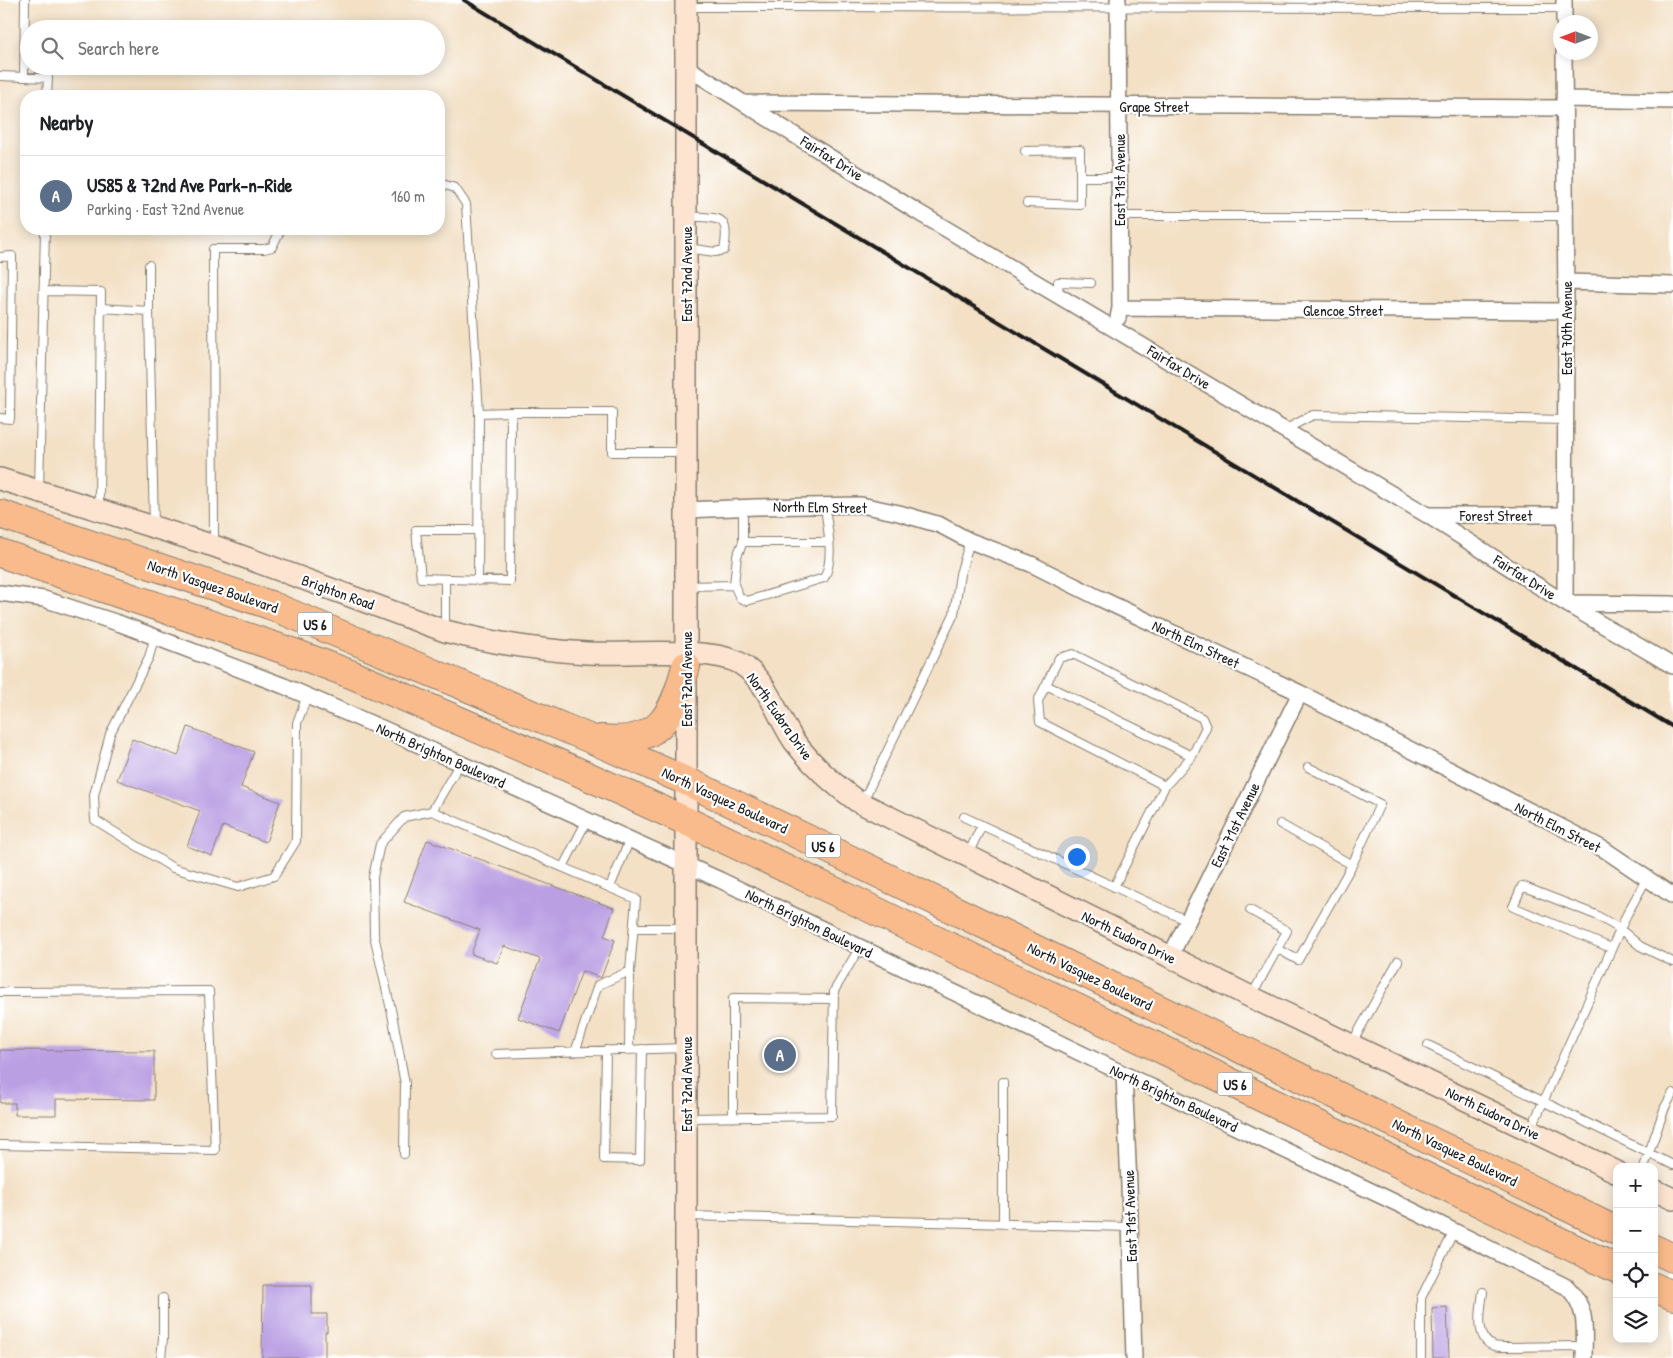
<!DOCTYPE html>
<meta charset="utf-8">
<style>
:root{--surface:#fff;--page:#f2f2f2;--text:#202124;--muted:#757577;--line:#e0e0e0;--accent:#1f6fb2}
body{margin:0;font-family:"Patrick Hand",sans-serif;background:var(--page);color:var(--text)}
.controls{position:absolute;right:15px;bottom:15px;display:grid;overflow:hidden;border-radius:10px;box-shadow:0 2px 12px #0003}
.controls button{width:45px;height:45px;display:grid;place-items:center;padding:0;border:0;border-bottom:1px solid var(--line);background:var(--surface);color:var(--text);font:25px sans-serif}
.compass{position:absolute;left:1553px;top:15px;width:45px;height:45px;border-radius:50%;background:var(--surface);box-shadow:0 2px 12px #0003;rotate:270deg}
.you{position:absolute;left:1076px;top:856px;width:18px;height:18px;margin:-12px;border:4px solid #fff;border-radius:50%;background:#1a73e8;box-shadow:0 0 0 8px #1a73e833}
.badge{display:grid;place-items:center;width:32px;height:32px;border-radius:50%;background:var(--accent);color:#fff;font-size:16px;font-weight:700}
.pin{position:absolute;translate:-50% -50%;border:2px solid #fff;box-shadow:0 1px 5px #0006}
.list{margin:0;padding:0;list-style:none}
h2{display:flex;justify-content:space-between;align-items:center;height:65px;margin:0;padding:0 20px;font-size:21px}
h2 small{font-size:16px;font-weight:400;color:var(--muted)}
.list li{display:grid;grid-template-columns:32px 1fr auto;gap:15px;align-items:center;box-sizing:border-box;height:80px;padding:0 20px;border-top:1px solid var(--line)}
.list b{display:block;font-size:19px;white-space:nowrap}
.list p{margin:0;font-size:16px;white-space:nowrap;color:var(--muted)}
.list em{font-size:16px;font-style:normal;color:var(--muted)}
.icon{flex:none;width:28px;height:28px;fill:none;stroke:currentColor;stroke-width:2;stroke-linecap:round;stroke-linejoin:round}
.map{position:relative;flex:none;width:1673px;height:1358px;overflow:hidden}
.search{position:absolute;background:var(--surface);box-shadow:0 2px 12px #0003;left:20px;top:20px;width:425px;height:55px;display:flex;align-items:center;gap:12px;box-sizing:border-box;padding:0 18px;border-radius:28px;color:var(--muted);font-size:19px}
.panel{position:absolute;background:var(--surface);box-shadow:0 2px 12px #0003;left:20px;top:90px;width:425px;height:145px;border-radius:20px}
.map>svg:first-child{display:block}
</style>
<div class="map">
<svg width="1673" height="1358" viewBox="0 0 1673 1358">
<rect width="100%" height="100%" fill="#fff"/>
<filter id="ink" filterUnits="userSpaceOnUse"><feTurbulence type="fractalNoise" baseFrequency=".02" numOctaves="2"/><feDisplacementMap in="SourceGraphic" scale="10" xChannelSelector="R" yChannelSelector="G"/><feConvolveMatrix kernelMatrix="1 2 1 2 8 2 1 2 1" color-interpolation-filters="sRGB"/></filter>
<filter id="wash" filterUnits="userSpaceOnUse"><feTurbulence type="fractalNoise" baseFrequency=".0096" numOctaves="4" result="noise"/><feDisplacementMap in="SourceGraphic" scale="20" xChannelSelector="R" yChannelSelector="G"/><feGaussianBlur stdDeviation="1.12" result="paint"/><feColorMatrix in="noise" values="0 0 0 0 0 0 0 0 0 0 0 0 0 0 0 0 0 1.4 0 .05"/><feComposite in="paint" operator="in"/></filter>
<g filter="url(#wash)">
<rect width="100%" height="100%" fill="#f3e0c5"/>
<g id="blocks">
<path fill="#ba9fe3" d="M188,727L254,752L241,787L280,802L266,842L223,826L212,856L187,846L200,811L117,780L132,739L178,756Z
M427,840L614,908L604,936L615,940L601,978L582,971L559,1033L518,1018L540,959L504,946L497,963L471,954L480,930L404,902Z
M0,1050L154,1051V1100L56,1099V1115H15V1103H0Z
M263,1285H312V1314H327V1332H325V1358H262Z
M1447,1307L1449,1358H1433L1432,1308Z"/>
</g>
</g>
<g filter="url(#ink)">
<use href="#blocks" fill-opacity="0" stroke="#887e70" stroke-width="1"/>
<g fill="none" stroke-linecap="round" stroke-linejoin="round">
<g stroke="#887e70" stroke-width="10">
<path id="lane" d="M686,7L1564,8
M0,76L48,78L47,96
M24,77L25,0
M1025,151L1080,150V177H1119
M439,183L455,188L466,204L479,413
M1027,203L1080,205V177
M1119,216H1565
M687,248L715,252L724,250C731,213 718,219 689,216
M0,257L12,256L10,419L0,418
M43,291L101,292L99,507
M1059,296L1058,282L1091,283
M101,308L149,311L154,526
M149,311V265
M511,412H612V452H685
M1284,430L1313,415L1566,420
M39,490L45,229
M478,530H416L421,578L510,581L511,412L479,413L478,581
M743,542H828
M214,544L213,249H264L272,247L281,229
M445,579V629
M734,585L740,598L747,601L824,578C835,558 827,528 825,505
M688,586L734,585L737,556L743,542V507
M155,636L149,657L110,734L94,795L95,820L173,868L238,887L274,876L296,841L297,723L307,696
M1073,654L1202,718L1206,727L1192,756L1165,786L1040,722L1038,701L1059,658Z
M1046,685L1192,756
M1308,767L1380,804L1352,865
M863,801L954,614L960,574L970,541
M432,811L636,899L630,971
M964,817L1188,921
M968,854L982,825
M563,867L587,820
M610,887L630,839
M1114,887L1165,786
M1250,910L1287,931L1252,995
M634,928H684
M1611,948L1513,907L1522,886L1596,915L1620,929L1640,946L1673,962
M1278,949L1298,960L1352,865L1280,824
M0,992L209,991L215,1150L0,1145
M1352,1043L1398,961
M1428,1045L1673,1165
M606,1050L604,1159L640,1160L642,1049
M575,1052L598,985L630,971L629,1050
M496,1054L684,1048
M688,1118L832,1116L834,991L860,947
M733,1118V998L834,999
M1531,1129L1627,914L1647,878
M404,1154L405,1084L392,1014L374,935L373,877L380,844L404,817L432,811L460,763
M1644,1167L1665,1107L1673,1093
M687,1216L1130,1227
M1003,1224V1082
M1483,1292C1481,1307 1474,1340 1494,1346C1497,1347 1502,1347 1506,1347L1584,1346
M161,1358L163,1338V1298
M1421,1358V1298L1454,1231"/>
</g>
<g stroke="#887e70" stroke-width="18">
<path id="street" d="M1564,22V0
M1564,52L1566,311L1565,603L1673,604
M686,67L916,211L1427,515L1565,603L1673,666
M1564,99L1673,101
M745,103L1564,108
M1566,282L1673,285
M1120,308L1566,311
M1118,318L1120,308L1118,0
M686,510L756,507L861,505L899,513L940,525L970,541L1031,564L1099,598L1300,693L1565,829L1605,850L1673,896
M1427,515H1566
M0,593L44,599L121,624L284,686L386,730L720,880L1124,1074L1409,1209L1567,1287C1589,1309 1584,1330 1584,1358
M1170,957L1300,693
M1124,1074L1129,1185L1134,1358"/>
</g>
<g stroke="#887e70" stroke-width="24">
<path id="secondary" d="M686,0V1358
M0,479L214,546L445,631C492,643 539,650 587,653C624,655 712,646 741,664C768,681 777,716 794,741C812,765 833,784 857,801L1251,997L1617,1172
M1654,1190L1673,1199"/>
</g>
<g stroke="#887e70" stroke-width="30">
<path id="highway" d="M0,514L270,605L591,739L686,781L818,844L1617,1231
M0,553L300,655L353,675L583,774L686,821L853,900L1617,1269
M601,739C659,745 673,717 686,666
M1654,1249L1673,1258
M1654,1287L1673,1296"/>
</g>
<use href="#lane" stroke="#fff" stroke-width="8"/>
<use href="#street" stroke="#fff" stroke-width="15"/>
<use href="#secondary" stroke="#fde4d1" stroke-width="21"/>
<use href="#highway" stroke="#fabb8c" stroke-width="28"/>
<path stroke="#1c1c1c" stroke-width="4" d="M464,0L1673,727"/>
</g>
</g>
<g text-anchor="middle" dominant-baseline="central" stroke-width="4.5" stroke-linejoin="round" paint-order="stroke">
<g fill="#fff" stroke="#606060" stroke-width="1">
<rect x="297.5" y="612.5" width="35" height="23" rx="4"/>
<rect x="805.5" y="834.5" width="35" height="23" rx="4"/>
<rect x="1217.5" y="1072.5" width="35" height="23" rx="4"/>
</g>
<g font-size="14" font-weight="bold" fill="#1c1c1c">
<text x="315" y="624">US 6</text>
<text x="823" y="846">US 6</text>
<text x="1235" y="1084">US 6</text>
</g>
<g font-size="15" fill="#1c1c1c" stroke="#fff">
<text x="1154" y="106">Grape Street</text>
<text transform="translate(832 158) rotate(32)">Fairfax Drive</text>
<text transform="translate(1119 180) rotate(-90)">East 71st Avenue</text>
<text transform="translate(686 274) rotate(-90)">East 72nd Avenue</text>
<text x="1343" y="310">Glencoe Street</text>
<text transform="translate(1566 328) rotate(-90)">East 70th Avenue</text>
<text transform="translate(1179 367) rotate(31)">Fairfax Drive</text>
<text transform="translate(820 507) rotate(1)">North Elm Street</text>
<text x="1496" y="515">Forest Street</text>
<text transform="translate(1525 577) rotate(32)">Fairfax Drive</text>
<text transform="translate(213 586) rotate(19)">North Vasquez Boulevard</text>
<text transform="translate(338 592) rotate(20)">Brighton Road</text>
<text transform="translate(1196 644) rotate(25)">North Elm Street</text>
<text transform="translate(686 679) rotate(-90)">East 72nd Avenue</text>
<text transform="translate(780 716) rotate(55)">North Eudora Drive</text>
<text transform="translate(441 755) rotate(24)">North Brighton Boulevard</text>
<text transform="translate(725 800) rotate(25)">North Vasquez Boulevard</text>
<text transform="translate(1235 825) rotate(-64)">East 71st Avenue</text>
<text transform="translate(1558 827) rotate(27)">North Elm Street</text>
<text transform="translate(809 923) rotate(26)">North Brighton Boulevard</text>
<text transform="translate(1129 937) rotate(26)">North Eudora Drive</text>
<text transform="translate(1090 976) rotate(26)">North Vasquez Boulevard</text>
<text transform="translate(686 1084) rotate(-90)">East 72nd Avenue</text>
<text transform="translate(1174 1098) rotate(25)">North Brighton Boulevard</text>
<text transform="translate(1493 1113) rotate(26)">North Eudora Drive</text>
<text transform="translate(1455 1152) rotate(26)">North Vasquez Boulevard</text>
<text transform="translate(1130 1216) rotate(-92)">East 71st Avenue</text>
</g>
</g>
</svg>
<div class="controls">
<button>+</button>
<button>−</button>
<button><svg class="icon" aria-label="locate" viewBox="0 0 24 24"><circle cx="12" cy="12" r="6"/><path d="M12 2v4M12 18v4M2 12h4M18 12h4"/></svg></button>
<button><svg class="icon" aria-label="layers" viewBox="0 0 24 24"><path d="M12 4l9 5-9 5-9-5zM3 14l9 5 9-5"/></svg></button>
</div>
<svg class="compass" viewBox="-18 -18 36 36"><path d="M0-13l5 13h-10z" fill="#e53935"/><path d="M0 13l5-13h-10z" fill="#757577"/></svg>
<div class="you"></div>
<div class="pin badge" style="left:780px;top:1055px;background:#5c6f8a">A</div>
<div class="search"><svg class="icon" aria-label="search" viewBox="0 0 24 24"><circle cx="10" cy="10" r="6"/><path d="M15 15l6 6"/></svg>Search here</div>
<section class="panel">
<h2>Nearby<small></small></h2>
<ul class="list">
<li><span class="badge" style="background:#5c6f8a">A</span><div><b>US85 &amp; 72nd Ave Park-n-Ride</b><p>Parking · East 72nd Avenue</p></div><em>160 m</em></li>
</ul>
</section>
</div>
